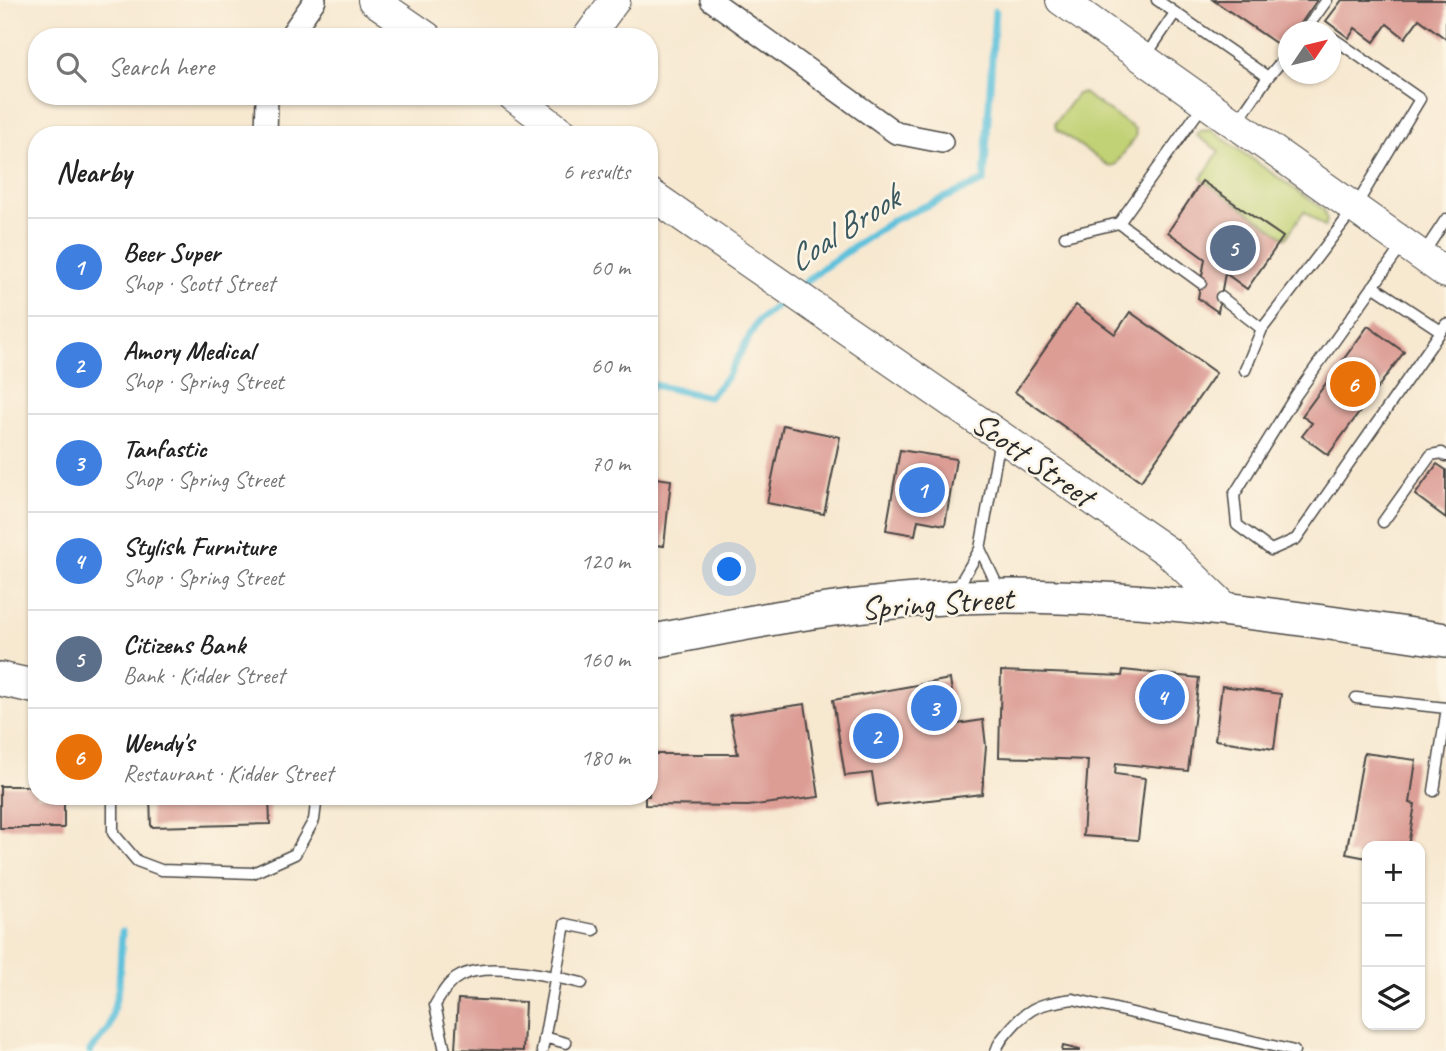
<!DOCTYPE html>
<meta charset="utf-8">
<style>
:root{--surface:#fff;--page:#f6f6f6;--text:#222;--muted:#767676;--line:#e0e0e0;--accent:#0b8043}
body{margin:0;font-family:Caveat,sans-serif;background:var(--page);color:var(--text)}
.controls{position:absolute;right:21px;bottom:21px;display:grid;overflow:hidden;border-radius:14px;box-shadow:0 2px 5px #0004}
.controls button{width:63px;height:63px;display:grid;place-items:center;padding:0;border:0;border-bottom:2px solid var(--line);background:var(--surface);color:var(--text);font:35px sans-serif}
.compass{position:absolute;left:1278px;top:21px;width:63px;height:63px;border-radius:50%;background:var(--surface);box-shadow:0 2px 5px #0004;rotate:55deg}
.you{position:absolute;left:730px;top:570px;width:24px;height:24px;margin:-18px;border:5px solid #fff;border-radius:50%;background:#1a73e8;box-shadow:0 0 0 10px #1a73e833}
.badge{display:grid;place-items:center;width:46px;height:46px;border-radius:50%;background:var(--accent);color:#fff;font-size:23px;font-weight:700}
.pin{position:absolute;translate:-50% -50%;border:4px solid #fff;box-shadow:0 2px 7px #0006}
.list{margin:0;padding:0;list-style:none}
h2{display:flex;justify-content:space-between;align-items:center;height:91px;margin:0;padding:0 28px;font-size:30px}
h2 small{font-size:23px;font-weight:400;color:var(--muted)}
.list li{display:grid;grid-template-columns:46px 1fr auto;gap:21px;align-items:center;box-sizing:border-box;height:98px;padding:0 28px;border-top:2px solid var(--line)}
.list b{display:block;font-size:26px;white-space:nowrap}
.list p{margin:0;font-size:23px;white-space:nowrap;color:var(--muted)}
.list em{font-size:23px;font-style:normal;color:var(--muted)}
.icon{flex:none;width:38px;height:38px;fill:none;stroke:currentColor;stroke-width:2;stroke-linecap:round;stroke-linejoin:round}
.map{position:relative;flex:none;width:1446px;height:1051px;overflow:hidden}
.search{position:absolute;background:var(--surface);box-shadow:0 2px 5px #0004;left:28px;top:28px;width:630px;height:77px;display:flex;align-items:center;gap:18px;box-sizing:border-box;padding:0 24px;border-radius:28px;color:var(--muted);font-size:26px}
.panel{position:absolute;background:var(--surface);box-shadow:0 2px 5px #0004;left:28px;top:126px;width:630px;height:679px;border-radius:28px}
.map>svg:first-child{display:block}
</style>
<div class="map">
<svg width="1446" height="1051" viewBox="0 0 1446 1051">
<rect width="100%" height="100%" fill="#fcf5e5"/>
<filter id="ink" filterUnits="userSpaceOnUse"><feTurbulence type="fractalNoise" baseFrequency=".0143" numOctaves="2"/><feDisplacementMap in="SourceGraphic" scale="14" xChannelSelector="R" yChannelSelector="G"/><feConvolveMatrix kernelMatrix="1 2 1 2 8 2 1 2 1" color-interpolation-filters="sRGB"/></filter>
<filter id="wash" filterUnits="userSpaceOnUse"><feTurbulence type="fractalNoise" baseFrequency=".00686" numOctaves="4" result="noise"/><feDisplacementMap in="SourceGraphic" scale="28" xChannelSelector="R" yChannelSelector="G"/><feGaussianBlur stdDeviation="1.57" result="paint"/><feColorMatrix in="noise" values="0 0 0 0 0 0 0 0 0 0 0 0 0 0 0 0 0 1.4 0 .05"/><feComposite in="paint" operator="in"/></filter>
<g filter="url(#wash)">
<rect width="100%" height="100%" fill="#f7e8d0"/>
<path fill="#c1d174" stroke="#767e50" stroke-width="2" d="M1083,93L1135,129L1136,136L1115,165L1109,166L1056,129L1055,123L1077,94Z
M1211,130L1323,209L1327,220L1325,227L1304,211L1286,238L1201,179L1219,151L1196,135L1200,131Z"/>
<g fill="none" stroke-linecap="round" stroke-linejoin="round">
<path stroke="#5dc1db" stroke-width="7" d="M798,288L823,268L893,220L984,181L995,11
M649,384L709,397L727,377L758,321L786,298
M90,1051L109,1028L119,986L122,932"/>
</g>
<g id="blocks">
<path fill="#dc9d95" d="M1213,0H1317L1295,32H1288V41L1283,48Z
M1342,0H1446V39L1419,19L1405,38L1387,24L1374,42L1355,28L1349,38L1326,21Z
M1202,181L1283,237L1247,289L1225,273L1218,312L1198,298L1205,259L1168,232Z
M1076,305L1115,334L1130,312L1216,373L1141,481L1015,392Z
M1368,326L1404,352L1328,455L1302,436L1312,423L1302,416Z
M783,425L840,437L824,514L767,503Z
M900,450L956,459L945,525L918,520L915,535L886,530Z
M1437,464L1446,470V518L1415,495Z
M649,477L671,480L664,546L649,544Z
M1123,670L1199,678L1188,771L1116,763L1115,774L1145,778L1138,840L1083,836L1088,760L999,757L1001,671L1122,676Z
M950,679L957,724L983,720L986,746L982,794L877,806L872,773L845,776L833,700Z
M1222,686L1281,694L1274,749L1215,740Z
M805,704L819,797L748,806L645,805V796H649V754H738L730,715Z
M1364,753L1416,760L1410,803L1415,804L1408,846H1367V858L1346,854Z
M0,786H37V796H64V828H0Z
M150,796H269L270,824L151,827Z
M458,999L525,1002L523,1051L455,1049Z
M1063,1046L1080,1050V1051H1062Z"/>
</g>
</g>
<g filter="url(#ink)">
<use href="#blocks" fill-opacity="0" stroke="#4a4744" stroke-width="2"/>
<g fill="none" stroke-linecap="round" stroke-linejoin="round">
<g stroke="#4a4744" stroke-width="13">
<path id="lane" d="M1157,0L1268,77L1237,122
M1304,32L1327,0
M1145,57L1175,13
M1268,77L1288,54
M1119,223L1201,283
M1065,236L1119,223L1203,105
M1402,246L1296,395L1234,495L1237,525L1271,550L1296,539L1446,324
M1423,254L1446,219
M1373,286L1441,331
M1221,297L1262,329
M1245,370L1262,329L1354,209L1420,99L1330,36
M1383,522L1431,455L1442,453L1446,456
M980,549L1000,591
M955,592L980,549L1000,439
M1356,698L1446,708
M1434,791L1446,714
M113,796V833L137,861L161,870L253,873L295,854L314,820L317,796
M544,1037L566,1043
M445,1051L435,1005C442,994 448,982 460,976C488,961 551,976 582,983
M542,1051L565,924L594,930
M996,1051C999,1041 1005,1035 1012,1027C1031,1005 1045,1003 1073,999L1294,1051"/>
</g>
<g stroke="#4a4744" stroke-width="24">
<path id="street" d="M711,0L896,133L942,142
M289,37L315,0
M266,135L267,96"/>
</g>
<g stroke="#4a4744" stroke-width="32">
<path id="secondary" d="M373,0L427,37
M1061,0L1446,273
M588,37L615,0
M513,96L565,135
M649,193L1168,552L1227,609"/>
</g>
<g stroke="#4a4744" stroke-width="36">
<path id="primary" d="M649,642C766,618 887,596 1007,596C1155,596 1301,618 1446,640
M0,679L37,687"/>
</g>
<use href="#lane" stroke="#fff" stroke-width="10"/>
<use href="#street" stroke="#fff" stroke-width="21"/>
<use href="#secondary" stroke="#fff" stroke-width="30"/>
<use href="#primary" stroke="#fff" stroke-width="33"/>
</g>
</g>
<g text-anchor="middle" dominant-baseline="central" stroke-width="5" stroke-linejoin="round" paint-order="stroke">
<g font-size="33" fill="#2b2b2b" stroke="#fcf5e5">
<text transform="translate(1033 459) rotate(35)">Scott Street</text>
<text transform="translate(937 603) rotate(-4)">Spring Street</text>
</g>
<g font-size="35" font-style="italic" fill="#3a5860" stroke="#fcf5e5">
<text transform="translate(843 229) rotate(-33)">Coal Brook</text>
</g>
</g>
</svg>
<div class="controls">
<button>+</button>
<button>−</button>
<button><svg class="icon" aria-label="layers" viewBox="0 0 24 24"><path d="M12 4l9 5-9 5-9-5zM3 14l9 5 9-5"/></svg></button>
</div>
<svg class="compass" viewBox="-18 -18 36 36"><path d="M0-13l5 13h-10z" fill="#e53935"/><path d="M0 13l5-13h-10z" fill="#767676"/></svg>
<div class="you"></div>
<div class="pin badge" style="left:922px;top:490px;background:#3f7fe0">1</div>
<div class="pin badge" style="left:876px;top:736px;background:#3f7fe0">2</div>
<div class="pin badge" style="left:934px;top:708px;background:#3f7fe0">3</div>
<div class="pin badge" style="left:1162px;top:697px;background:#3f7fe0">4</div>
<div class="pin badge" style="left:1233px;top:248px;background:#5c6f8a">5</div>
<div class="pin badge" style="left:1353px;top:384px;background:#e8710a">6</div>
<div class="search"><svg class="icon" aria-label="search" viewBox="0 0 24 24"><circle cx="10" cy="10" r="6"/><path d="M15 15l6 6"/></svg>Search here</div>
<section class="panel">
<h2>Nearby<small>6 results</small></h2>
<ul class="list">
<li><span class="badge" style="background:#3f7fe0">1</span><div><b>Beer Super</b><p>Shop · Scott Street</p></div><em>60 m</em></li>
<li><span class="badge" style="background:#3f7fe0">2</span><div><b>Amory Medical</b><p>Shop · Spring Street</p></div><em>60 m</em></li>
<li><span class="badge" style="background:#3f7fe0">3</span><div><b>Tanfastic</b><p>Shop · Spring Street</p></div><em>70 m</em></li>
<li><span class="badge" style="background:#3f7fe0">4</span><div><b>Stylish Furniture</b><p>Shop · Spring Street</p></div><em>120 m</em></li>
<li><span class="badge" style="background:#5c6f8a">5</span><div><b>Citizens Bank</b><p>Bank · Kidder Street</p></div><em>160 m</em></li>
<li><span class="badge" style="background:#e8710a">6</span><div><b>Wendy's</b><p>Restaurant · Kidder Street</p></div><em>180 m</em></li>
</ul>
</section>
</div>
